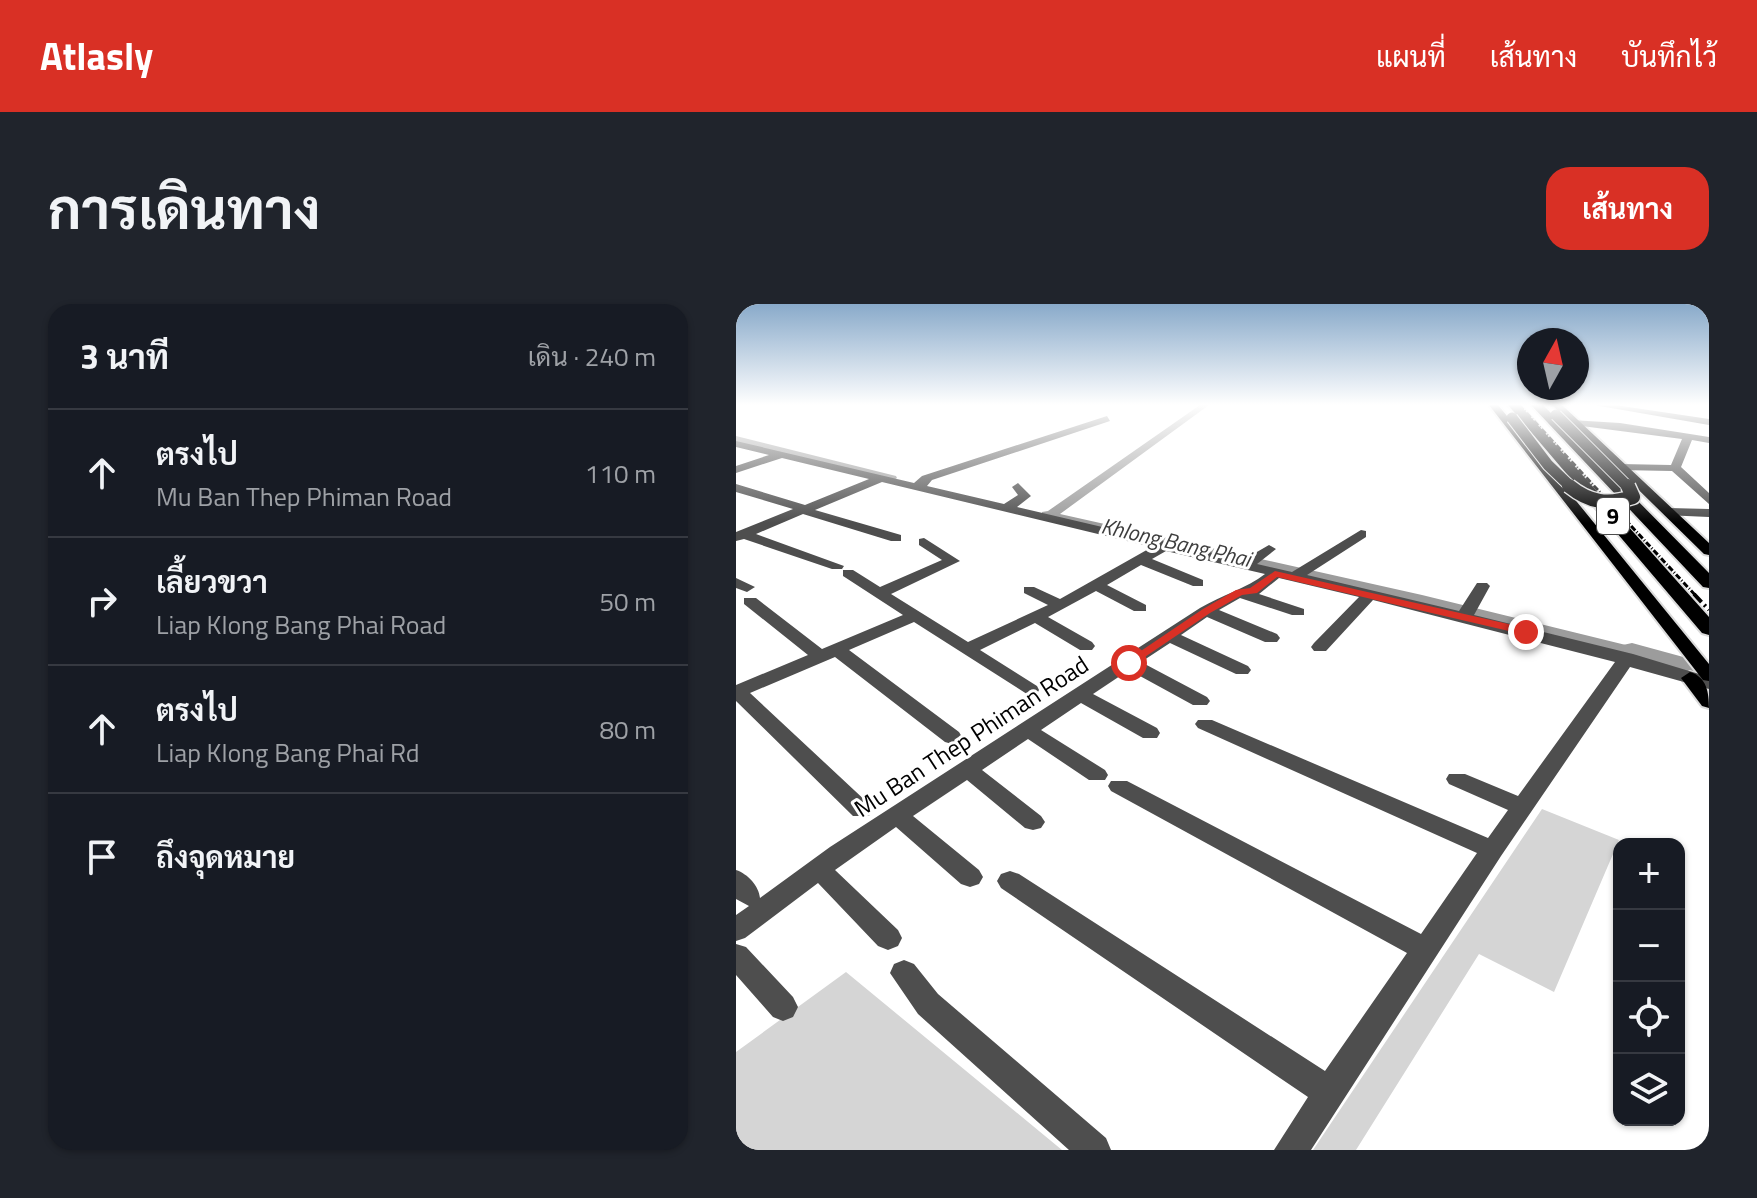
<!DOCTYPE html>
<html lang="th">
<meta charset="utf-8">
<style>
:root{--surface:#171b24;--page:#20242c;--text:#f1f3f6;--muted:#9ea1a6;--line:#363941;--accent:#d93025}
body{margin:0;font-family:"Titillium Web",Sarabun,sans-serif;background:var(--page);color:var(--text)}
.controls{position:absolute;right:24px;bottom:24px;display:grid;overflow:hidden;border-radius:16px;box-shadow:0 2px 6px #0004}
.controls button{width:72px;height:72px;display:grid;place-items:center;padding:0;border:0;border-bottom:2px solid var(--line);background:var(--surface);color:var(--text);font:40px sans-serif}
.compass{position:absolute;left:781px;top:24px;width:72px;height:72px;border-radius:50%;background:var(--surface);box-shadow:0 2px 6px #0004;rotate:8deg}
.stop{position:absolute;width:24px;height:24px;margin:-18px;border:6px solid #d93025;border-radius:50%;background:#fff}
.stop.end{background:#d93025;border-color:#fff;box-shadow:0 2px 8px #0008}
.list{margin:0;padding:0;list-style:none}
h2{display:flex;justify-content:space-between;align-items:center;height:104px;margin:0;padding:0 32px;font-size:34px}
h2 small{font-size:26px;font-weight:400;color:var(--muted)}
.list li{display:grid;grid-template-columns:52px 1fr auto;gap:24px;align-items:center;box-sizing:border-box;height:128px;padding:0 32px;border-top:2px solid var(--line)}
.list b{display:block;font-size:30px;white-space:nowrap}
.list p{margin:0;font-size:26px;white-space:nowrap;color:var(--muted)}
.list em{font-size:26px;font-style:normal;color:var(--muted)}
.icon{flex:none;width:44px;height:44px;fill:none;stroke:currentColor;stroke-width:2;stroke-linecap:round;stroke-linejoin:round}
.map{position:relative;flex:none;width:973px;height:846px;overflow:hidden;border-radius:24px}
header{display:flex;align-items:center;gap:48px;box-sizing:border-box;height:112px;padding:0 40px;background:var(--accent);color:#fff}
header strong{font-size:38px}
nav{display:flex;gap:44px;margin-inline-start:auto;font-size:28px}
.intro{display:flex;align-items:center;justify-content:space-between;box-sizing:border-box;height:192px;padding:0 48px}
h1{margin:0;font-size:56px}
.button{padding:20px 36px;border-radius:24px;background:var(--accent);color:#fff;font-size:28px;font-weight:700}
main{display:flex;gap:48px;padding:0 48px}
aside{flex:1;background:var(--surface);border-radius:24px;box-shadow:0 2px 6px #0004}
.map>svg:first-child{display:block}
</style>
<header>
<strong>Atlasly</strong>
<nav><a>แผนที่</a><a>เส้นทาง</a><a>บันทึกไว้</a></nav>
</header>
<div class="intro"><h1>การเดินทาง</h1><a class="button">เส้นทาง</a></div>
<main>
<aside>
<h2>3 นาที<small>เดิน · 240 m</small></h2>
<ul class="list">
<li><svg class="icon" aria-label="ahead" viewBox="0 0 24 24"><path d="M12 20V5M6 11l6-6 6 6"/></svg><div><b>ตรงไป</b><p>Mu Ban Thep Phiman Road</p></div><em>110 m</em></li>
<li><svg class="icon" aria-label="right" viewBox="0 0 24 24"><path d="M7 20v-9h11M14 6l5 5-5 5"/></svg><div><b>เลี้ยวขวา</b><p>Liap Klong Bang Phai Road</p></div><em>50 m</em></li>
<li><svg class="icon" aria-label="ahead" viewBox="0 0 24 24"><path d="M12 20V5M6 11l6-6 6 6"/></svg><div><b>ตรงไป</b><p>Liap Klong Bang Phai Rd</p></div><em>80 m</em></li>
<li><svg class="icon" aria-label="arrive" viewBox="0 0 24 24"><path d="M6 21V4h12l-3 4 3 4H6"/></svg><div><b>ถึงจุดหมาย</b></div></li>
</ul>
</aside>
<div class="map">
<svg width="973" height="846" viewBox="0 0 973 846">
<rect width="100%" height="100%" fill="#fff"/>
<path fill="#d5d5d5" d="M806,505L883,536L818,688L743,650L620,846H577Z
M110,668L326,846H0V748Z"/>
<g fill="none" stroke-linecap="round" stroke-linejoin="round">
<path fill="#9c9c9c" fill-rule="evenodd" d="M464,101H473L324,210L686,291L902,344L904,347L896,352L686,299L306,212V208L312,207Z
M0,132L160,172L161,174L156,177L0,138Z"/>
<path fill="#9c9c9c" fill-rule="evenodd" d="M896,339L973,360V376L887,353L883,347L887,341Z"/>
<g stroke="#dbdbdb" stroke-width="4">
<path id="major" d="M753,101H762L973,360V377L967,376Z
M816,101H826L973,239V251L968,250Z
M954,368C971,373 973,389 973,404L966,402L945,374Z"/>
</g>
<g stroke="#dbdbdb" stroke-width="4">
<path id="highway" d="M772,101H784L973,313V331L966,329Z
M795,101H807L973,269V284L967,283Z"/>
</g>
<path fill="#4e4e4e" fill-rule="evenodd" d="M858,101H879L973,115V121Z
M371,112L374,117L196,176L191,182L268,200L282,191L276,183L282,179L295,192L281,203L507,256L533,241L540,245L521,260L556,268L625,226L630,227V233L571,271L723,307L741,279H751L754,282L738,311L897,350L973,373V385L894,363L765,552L575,846H538L572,793L265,584L261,577L265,570L274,567L283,570L589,767L671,649L375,487L372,482L375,477H391L685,630L741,549L462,424L459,420L462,416H476L752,534L772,506L713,480L710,475L713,470H729L782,492L879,358L637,296L590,347H578L575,343L578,339L623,293L543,274L523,290L568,305V311H556L504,294L483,306L541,330L544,334L541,338H529L471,313L445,331L512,362L515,366L512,370H500L434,339L405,358L471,393L474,397L471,401H457L393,366L357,390L421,424L424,429L421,434H407L345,399L305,426L369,466L372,471L369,476H353L292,435L246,466L305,512L309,518L305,524L297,526L289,524L231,476L177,512L243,566L247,573L243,580L234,583L225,580L160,523L99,566L162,626L166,634L162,642L152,646L142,642L82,579L9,634L0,637V611L13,602L0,595V566C12,570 23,582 24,594L94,543L464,304C486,291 511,284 529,270L430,247L416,255L467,276V282H457L405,261L371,281L410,301V307H398L360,287L312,313L356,338L359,342L356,346H344L299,319L244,346L301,382L303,386L301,390L294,392L178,318L113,346L223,428L226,433L216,440L209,438L99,353L14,389L133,500L136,506L133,512H117L0,397V381L72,351L8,300V294H20L86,345L167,311L107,272V266H117L144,283L206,256L183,241V235L188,234L224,257L155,290L232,338L312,301L288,289V283H298L324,295L416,243L146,178L79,206L165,231V237H155L67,210L20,230L108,262L106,265H96L8,235L0,237V228L57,205L0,188V180L69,201L133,175L46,154L0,169V162L33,151L0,143V137L178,179L186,172Z
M835,116L884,119L973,133V139L956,136L945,163L973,189V200L936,167L884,166L878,163L884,160L935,161L946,135L838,121Z
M933,204L973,205V213L928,211V205Z
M0,274L19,283L11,288L0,284Z
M0,640L10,643L57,693L62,703L57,713L47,717L37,713L0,671Z
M168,656L178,660L202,690L370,834L375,846H333L182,710L154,669L158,660Z"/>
<use href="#major" fill="#000" fill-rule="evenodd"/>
<use href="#highway" fill="#000" fill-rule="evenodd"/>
<path stroke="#000" stroke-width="3" stroke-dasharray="6 2 1 2" stroke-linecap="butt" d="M783,101L960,292"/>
<path stroke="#000" stroke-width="4" stroke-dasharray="11 4 2 4" stroke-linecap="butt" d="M958,290L973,306"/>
<g stroke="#dbdbdb" stroke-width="13" stroke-linecap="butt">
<path id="major-bridge-far1" d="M820,111L893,184
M776,114L812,161L836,184"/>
</g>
<g stroke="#dbdbdb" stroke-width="17" stroke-linecap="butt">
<path id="major-bridge" d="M833,182C854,199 872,201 897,193L892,182"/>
</g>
<use href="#major-bridge-far1" stroke="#000" stroke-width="11"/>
<use href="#major-bridge" stroke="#000" stroke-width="14"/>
</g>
<linearGradient id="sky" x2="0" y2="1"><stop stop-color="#89aaca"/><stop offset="0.46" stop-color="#fff"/><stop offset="1" stop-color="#fff" stop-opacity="0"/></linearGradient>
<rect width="973" height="219" fill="url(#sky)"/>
<path fill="#d93025" d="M539,267L790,324L796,328L790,331L541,273L521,289L506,291L474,309L397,361L387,359L467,305L500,286L514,284Z"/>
<g text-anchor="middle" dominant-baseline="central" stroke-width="6" stroke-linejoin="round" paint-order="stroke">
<rect fill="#fff" stroke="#4c4c4c" stroke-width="2" x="861" y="194" width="32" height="36" rx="6"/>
<g font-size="22" font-weight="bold" fill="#000">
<text x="877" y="212">9</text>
</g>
<g font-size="22" font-style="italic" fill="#3d3d3d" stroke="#fff">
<text transform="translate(440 238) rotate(13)">Khlong Bang Phai</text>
</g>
<g font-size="24" fill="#000" stroke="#fff">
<text transform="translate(235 432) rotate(-33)">Mu Ban Thep Phiman Road</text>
</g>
</g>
</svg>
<div class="controls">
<button>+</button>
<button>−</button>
<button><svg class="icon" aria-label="locate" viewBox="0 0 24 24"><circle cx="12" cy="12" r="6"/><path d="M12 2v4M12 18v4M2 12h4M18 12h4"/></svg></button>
<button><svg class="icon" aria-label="layers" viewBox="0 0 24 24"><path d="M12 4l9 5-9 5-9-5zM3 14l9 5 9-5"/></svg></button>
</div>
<svg class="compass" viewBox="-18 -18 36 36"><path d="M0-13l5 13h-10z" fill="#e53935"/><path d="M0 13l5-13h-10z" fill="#9ea1a6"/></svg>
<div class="stop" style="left:393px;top:359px"></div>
<div class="stop end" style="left:790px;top:328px"></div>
</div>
</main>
